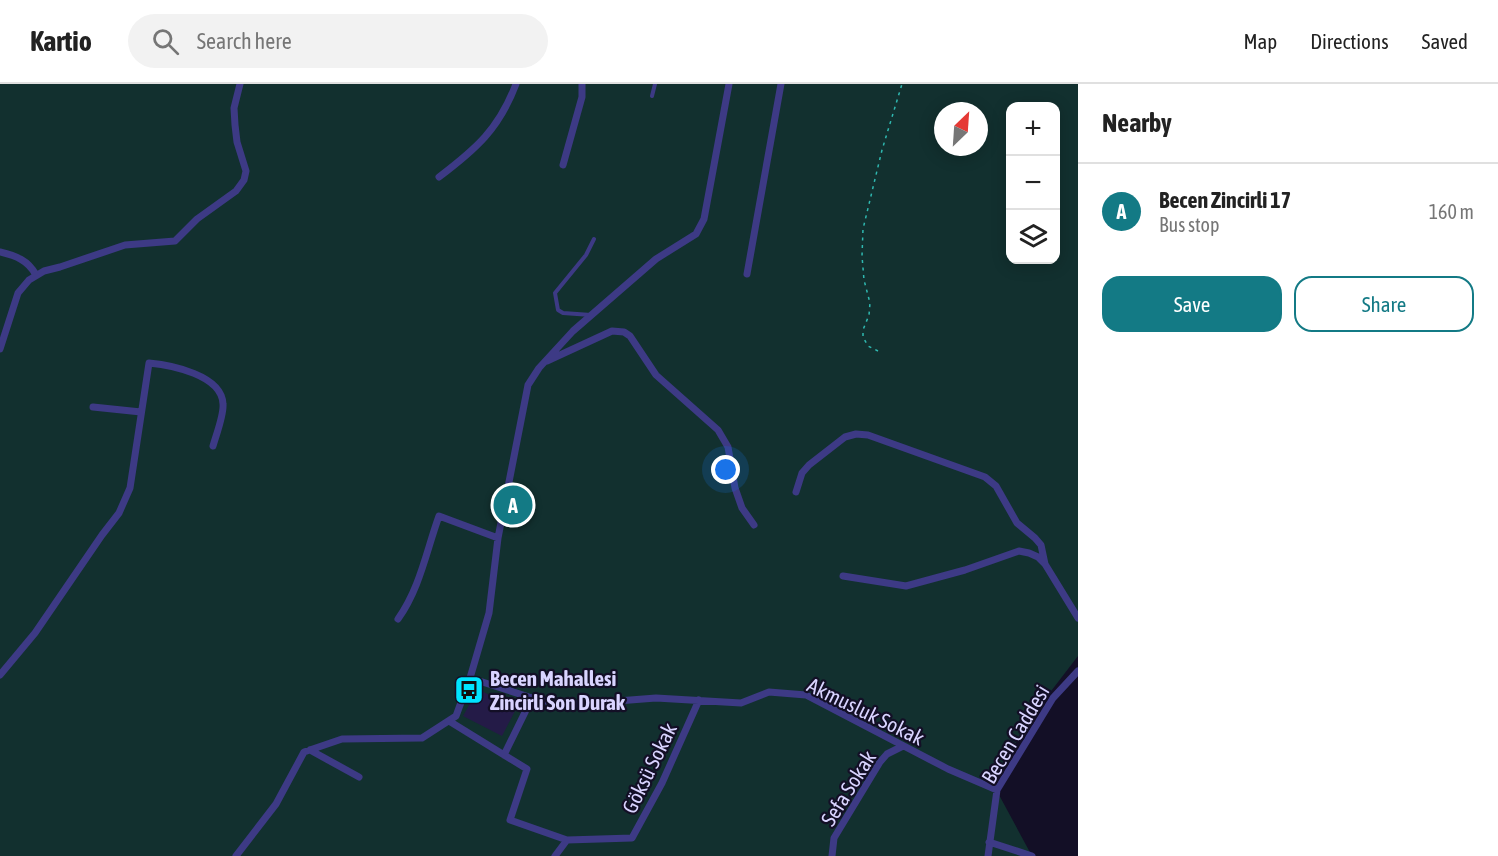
<!DOCTYPE html>
<meta charset="utf-8">
<style>
:root{--surface:#fff;--page:#f2f2f2;--text:#222;--muted:#767676;--line:#e0e0e0;--accent:#137a85}
body{margin:0;font-family:"Asap Condensed",sans-serif;background:var(--page);color:var(--text)}
.controls{position:absolute;right:18px;top:18px;display:grid;overflow:hidden;border-radius:12px;box-shadow:0 3px 15px #0003}
.controls button{width:54px;height:54px;display:grid;place-items:center;padding:0;border:0;border-bottom:2px solid var(--line);background:var(--surface);color:var(--text);font:30px sans-serif}
.compass{position:absolute;left:934px;top:18px;width:54px;height:54px;border-radius:50%;background:var(--surface);box-shadow:0 3px 15px #0003;rotate:25deg}
.you{position:absolute;left:726px;top:386px;width:21px;height:21px;margin:-15px;border:4px solid #fff;border-radius:50%;background:#1a73e8;box-shadow:0 0 0 9px #1a73e833}
.badge{display:grid;place-items:center;width:39px;height:39px;border-radius:50%;background:var(--accent);color:#fff;font-size:20px;font-weight:700}
.pin{position:absolute;translate:-50% -50%;border:3px solid #fff;box-shadow:0 2px 6px #0006}
.list{margin:0;padding:0;list-style:none}
h2{display:flex;justify-content:space-between;align-items:center;height:78px;margin:0;padding:0 24px;font-size:26px}
h2 small{font-size:20px;font-weight:400;color:var(--muted)}
.list li{display:grid;grid-template-columns:39px 1fr auto;gap:18px;align-items:center;box-sizing:border-box;height:96px;padding:0 24px;border-top:2px solid var(--line)}
.list b{display:block;font-size:22px;white-space:nowrap}
.list p{margin:0;font-size:20px;white-space:nowrap;color:var(--muted)}
.list em{font-size:20px;font-style:normal;color:var(--muted)}
.actions{display:flex;gap:12px;padding:18px 24px}
.actions a{flex:1;padding:14px 0;border:2px solid var(--accent);border-radius:18px;text-align:center;font-size:21px;color:var(--accent)}
.actions .main{background:var(--accent);color:#fff}
.icon{flex:none;width:33px;height:33px;fill:none;stroke:currentColor;stroke-width:2;stroke-linecap:round;stroke-linejoin:round}
.map{position:relative;flex:none;width:1078px;height:772px;overflow:hidden}
header{display:flex;align-items:center;gap:36px;box-sizing:border-box;height:84px;padding:0 30px;background:var(--surface);border-bottom:2px solid var(--line)}
header strong{font-size:28px}
nav{display:flex;gap:33px;margin-inline-start:auto;font-size:21px}
.search{width:420px;height:54px;background:var(--page);display:flex;align-items:center;gap:15px;box-sizing:border-box;padding:0 21px;border-radius:33px;color:var(--muted);font-size:22px}
main{display:flex}
aside{flex:1;background:var(--surface)}
.map>svg:first-child{display:block}
</style>
<header>
<strong>Kartio</strong>
<div class="search"><svg class="icon" aria-label="search" viewBox="0 0 24 24"><circle cx="10" cy="10" r="6"/><path d="M15 15l6 6"/></svg>Search here</div>
<nav><a>Map</a><a>Directions</a><a>Saved</a></nav>
</header>
<main>
<div class="map">
<svg width="1078" height="772" viewBox="0 0 1078 772">
<rect width="100%" height="100%" fill="#130f26"/>
<path fill="#12302f" fill-rule="evenodd" d="M0,0H1078V572L1035,628L992,698L1032,772H0ZM1010,22H1056V176H1010ZM943,27H979V63H943Z"/>
<path fill="#241b47" d="M478,605L516,625L502,652L463,632Z"/>
<g fill="none" stroke-linecap="round" stroke-linejoin="round">
<path stroke="#2fb8b0" stroke-width="1.5" stroke-dasharray="3 4.5" stroke-linecap="butt" d="M878,267L868,262L863,253V246L869,231L870,219L864,196L862,172L863,145L882,66L902,0"/>
<path stroke="#3d3a85" stroke-width="4" d="M652,12L655,0
M591,231L563,229L558,226L555,209L586,171L594,155"/>
<path stroke="#3d3a85" stroke-width="7" d="M563,81L582,13V0
M439,93C476,65 499,45 516,0
M0,168C16,172 28,176 36,191
M747,190L781,0
M0,265L18,209L29,196L44,187L60,183L125,161L175,157L197,135L236,107L244,96L246,87L237,58L235,41L234,24L240,0
M547,277L612,247L624,248L630,252L656,291L718,346L728,363L735,404L742,424L754,441
M93,323L141,328
M796,408L802,389L809,381L845,353L856,350L868,351L985,393L996,402L1017,439L1035,454L1041,461L1045,480
M843,492L906,502L965,486L1019,467L1029,469L1038,473L1045,480L1078,534
M398,535C420,504 426,468 439,432L498,454
M0,591L35,549L102,451L119,429L130,404L149,279C171,281 222,291 223,320C224,331 216,351 213,362
M470,594L489,529L498,454L528,301L539,284L573,247L656,175L696,150L704,135L729,0
M449,637L527,685L510,736L567,756
M310,666L359,693
M504,671L532,614
M989,758L1032,772
M236,772L276,720L304,668L342,655L422,654L456,632L470,594L532,614L566,621L656,614L741,619L769,608L806,611L948,685L997,706
M555,772L567,756L632,754L662,699L699,616
M832,772L834,754L880,678L887,670L903,662
M988,772L997,706L1053,614L1078,587"/>
</g>
<defs>
<g id="bus-square" transform="scale(1.5)"><rect x="-9" y="-9" width="18" height="18" rx="4" fill="#00e5ff" stroke="#130f26"/><path d="M-5-6H5V4H4V6H2V4H-2V6H-4V4H-5ZM-3.5-4V0h7V-4ZM-3.5 1.2v1.5H-2V1.2ZM2 1.2v1.5H3.5V1.2Z" fill="#111"/></g>
</defs>
<g fill-rule="evenodd">
<use href="#bus-square" x="469" y="606"/>
</g>
<g text-anchor="middle" dominant-baseline="central" stroke-width="4.5" stroke-linejoin="round" paint-order="stroke">
<g font-size="21" font-weight="bold" fill="#d9d4ff" stroke="#130f26" text-anchor="start">
<text x="490" y="594">Becen Mahallesi<tspan x="490" dy="24">Zincirli Son Durak</tspan></text>
</g>
<g font-size="21" fill="#d9d4ff" stroke="#130f26">
<text transform="translate(866 627) rotate(26)">Akmusluk Sokak</text>
<text transform="translate(1015 650) rotate(-59)">Becen Caddesi</text>
<text transform="translate(649 684) rotate(-64)">Göksü Sokak</text>
<text transform="translate(848 704) rotate(-58)">Sefa Sokak</text>
</g>
</g>
</svg>
<div class="controls">
<button>+</button>
<button>−</button>
<button><svg class="icon" aria-label="layers" viewBox="0 0 24 24"><path d="M12 4l9 5-9 5-9-5zM3 14l9 5 9-5"/></svg></button>
</div>
<svg class="compass" viewBox="-18 -18 36 36"><path d="M0-13l5 13h-10z" fill="#e53935"/><path d="M0 13l5-13h-10z" fill="#767676"/></svg>
<div class="you"></div>
<div class="pin badge" style="left:513px;top:421px">A</div>
</div>
<aside>
<h2>Nearby<small></small></h2>
<ul class="list">
<li><span class="badge">A</span><div><b>Becen Zincirli 17</b><p>Bus stop</p></div><em>160 m</em></li>
</ul>
<div class="actions"><a class="main">Save</a><a>Share</a></div>
</aside>
</main>
